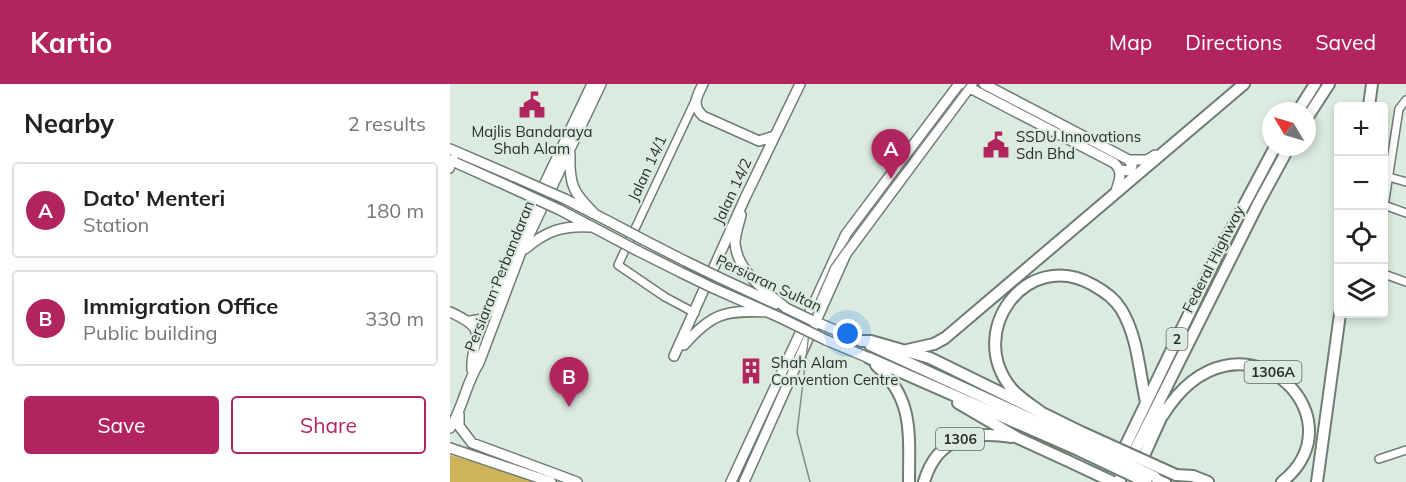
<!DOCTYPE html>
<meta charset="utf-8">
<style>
:root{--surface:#fff;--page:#f6f6f6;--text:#222;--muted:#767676;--line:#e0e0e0;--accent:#b1245e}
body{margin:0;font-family:Mulish,sans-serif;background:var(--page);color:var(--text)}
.controls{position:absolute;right:18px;top:18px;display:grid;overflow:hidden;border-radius:6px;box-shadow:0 3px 9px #0003}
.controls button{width:54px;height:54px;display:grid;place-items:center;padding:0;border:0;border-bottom:2px solid var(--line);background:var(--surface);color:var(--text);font:30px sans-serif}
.compass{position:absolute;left:812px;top:18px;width:54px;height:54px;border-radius:50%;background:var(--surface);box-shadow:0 3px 9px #0003;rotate:308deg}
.you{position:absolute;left:398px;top:250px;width:21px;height:21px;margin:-15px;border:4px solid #fff;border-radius:50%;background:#1a73e8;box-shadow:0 0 0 9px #1a73e833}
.badge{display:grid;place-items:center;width:39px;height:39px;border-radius:50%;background:var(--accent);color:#fff;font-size:20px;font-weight:700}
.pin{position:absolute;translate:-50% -50px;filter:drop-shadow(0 2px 3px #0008)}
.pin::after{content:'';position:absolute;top:32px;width:21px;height:18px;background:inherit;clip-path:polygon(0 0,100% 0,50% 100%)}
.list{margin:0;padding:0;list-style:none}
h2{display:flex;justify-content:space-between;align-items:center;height:78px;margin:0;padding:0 24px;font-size:26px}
h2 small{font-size:20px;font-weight:400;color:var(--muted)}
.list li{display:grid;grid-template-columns:39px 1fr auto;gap:18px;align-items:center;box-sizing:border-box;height:96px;margin:0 12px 12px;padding:0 12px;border:2px solid var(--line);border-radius:6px}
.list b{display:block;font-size:22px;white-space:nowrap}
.list p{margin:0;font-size:20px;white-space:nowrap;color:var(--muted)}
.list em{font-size:20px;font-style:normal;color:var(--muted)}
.actions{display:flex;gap:12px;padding:18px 24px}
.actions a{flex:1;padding:14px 0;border:2px solid var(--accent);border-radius:6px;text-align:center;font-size:21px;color:var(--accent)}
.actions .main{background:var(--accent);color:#fff}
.icon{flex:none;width:33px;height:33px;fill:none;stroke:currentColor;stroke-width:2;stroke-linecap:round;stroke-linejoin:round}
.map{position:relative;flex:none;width:956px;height:398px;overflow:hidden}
header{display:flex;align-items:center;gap:36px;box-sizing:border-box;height:84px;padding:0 30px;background:var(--accent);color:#fff}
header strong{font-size:28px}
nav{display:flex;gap:33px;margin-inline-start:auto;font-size:21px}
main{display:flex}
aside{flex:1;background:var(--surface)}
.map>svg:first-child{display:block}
</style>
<header>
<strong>Kartio</strong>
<nav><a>Map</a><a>Directions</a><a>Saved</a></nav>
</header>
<main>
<aside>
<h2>Nearby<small>2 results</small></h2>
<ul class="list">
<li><span class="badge">A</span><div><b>Dato' Menteri</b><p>Station</p></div><em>180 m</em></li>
<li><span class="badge">B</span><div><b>Immigration Office</b><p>Public building</p></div><em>330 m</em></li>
</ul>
<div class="actions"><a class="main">Save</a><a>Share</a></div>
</aside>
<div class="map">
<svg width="956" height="398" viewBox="0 0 956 398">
<rect width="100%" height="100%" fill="#dcebdf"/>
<path fill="#ceb35b" d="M0,371L94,398H0Z"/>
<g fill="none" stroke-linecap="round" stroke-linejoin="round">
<g stroke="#6f7c72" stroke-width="10">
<path id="minor" d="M245,17L168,181L215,213L245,229
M0,85L4,73
M939,93L956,98
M934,121L956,129
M934,122L949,25L956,16
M934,190L956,198
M929,375L956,366"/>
</g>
<g stroke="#6f7c72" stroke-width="12">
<path id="major" d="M253,0C247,12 241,21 253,32L309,57L324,52
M534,0L679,76H697L705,71
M516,2L664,79C674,88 669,97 666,107
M0,65L65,93
M120,70C119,101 123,109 146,131
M0,76L60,103
M670,86L680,87L682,82L679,76
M115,115L160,138
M110,126L154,149
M291,131C289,140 285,151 285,159C287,188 317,208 336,224
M194,156L235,177
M75,165C96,147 113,141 141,143
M188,167L230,188
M268,193L326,220
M263,204L331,234
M0,228C44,248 20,253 22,286
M361,236L411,257
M20,237L33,235L38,229L64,164L142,0
M376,256L419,274
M234,261C262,229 275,226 318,228
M224,272L295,114L350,0
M9,330V342L22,359L127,398
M0,344C13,324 16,299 29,279L71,168L151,0
M0,364L101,398
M281,398L396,150L509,0
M294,398L396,170L522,0"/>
</g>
<g stroke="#6f7c72" stroke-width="14">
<path id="highway" d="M919,22L922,0
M848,27L865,0
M857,34L879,0
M411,257H421L480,274L631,348
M420,261L627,356
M457,266L484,260L495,254L794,0
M419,274L624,364
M426,281C464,315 459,349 459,398
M508,319L568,354L616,376
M591,328C581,321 570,314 562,305C514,248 577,163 643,201C654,207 665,215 671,225C688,253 689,287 696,318
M713,331C787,212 915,331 832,398
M726,391L743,392L758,398
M705,393L715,398
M474,398C487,353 521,347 562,353
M658,398L766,174L825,63
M669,398L808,120L839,63
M682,398L715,325
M867,398L890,230"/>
</g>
<use href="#minor" stroke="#fff" stroke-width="7"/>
<use href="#major" stroke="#fff" stroke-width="9"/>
<use href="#highway" stroke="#fff" stroke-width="10"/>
<path stroke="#838d85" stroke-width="1.5" d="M360,398L347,348L360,241L367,214L381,182L403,151L517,0"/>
<g stroke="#6f7c72" stroke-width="12" stroke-linecap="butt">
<path id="major-bridge" d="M65,93L115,115
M60,103L110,126
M160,138L194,156
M154,149L188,167
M235,177L268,193
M230,188L263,204
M336,224L361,236
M331,234L376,256"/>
</g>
<g stroke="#6f7c72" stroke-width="14" stroke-linecap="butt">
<path id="highway-bridge" d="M631,348L726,391
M627,356L705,393
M624,364L696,398
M616,376L663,398"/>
</g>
<use href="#major-bridge" stroke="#fff" stroke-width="9"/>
<use href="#highway-bridge" stroke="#fff" stroke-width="10"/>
</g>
<defs>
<g id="civic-bare" transform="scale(2.07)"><path d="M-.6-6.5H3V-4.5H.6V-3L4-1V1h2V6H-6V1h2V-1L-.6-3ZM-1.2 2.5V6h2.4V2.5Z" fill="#b1245e" stroke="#dcebdf" stroke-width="2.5" paint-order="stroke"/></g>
<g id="building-bare" transform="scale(2.07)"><path d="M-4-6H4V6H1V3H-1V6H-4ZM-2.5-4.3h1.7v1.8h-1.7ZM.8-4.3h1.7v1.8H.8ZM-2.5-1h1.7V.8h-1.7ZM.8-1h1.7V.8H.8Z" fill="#b1245e" stroke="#dcebdf" stroke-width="2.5" paint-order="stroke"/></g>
</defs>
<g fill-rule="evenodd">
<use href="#civic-bare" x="82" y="21"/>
<use href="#civic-bare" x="546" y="61"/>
<use href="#building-bare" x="301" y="287"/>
</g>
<g text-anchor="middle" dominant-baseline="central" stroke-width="4.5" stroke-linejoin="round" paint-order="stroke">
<g fill="#dcebdf" stroke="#5f6861" stroke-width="1.5">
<rect x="716.5" y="244" width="21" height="22" rx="4.5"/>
<rect x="794.5" y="277" width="57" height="22" rx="4.5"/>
<rect x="486" y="344" width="48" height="22" rx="4.5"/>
</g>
<g font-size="14" font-weight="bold" fill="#2a302b">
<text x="727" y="255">2</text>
<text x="823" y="288">1306A</text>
<text x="510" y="355">1306</text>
</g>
<g font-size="15" fill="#2a302b" stroke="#dcebdf" text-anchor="start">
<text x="82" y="47" text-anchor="middle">Majlis Bandaraya<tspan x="82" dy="17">Shah Alam</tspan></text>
<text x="566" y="52">SSDU Innovations<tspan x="566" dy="17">Sdn Bhd</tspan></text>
<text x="321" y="278">Shah Alam<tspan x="321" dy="17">Convention Centre</tspan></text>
</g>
<g font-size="15" fill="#2a302b" stroke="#dcebdf">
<text transform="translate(197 84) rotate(-65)">Jalan 14/1</text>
<text transform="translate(282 107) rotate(-65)">Jalan 14/2</text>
<text transform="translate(763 175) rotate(-63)">Federal Highway</text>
<text transform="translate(49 192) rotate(-68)">Persiaran Perbandaran</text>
<text transform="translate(319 199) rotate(25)">Persiaran Sultan</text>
</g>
</g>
</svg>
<div class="controls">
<button>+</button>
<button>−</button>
<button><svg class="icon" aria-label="locate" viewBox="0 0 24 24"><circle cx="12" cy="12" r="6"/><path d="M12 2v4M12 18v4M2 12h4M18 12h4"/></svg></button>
<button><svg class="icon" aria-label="layers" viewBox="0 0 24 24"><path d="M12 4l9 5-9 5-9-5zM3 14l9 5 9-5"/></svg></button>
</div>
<svg class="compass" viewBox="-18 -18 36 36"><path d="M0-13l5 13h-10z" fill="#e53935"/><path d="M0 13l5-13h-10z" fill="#767676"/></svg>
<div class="you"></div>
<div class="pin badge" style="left:441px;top:95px">A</div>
<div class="pin badge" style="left:119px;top:323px">B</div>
</div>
</main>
